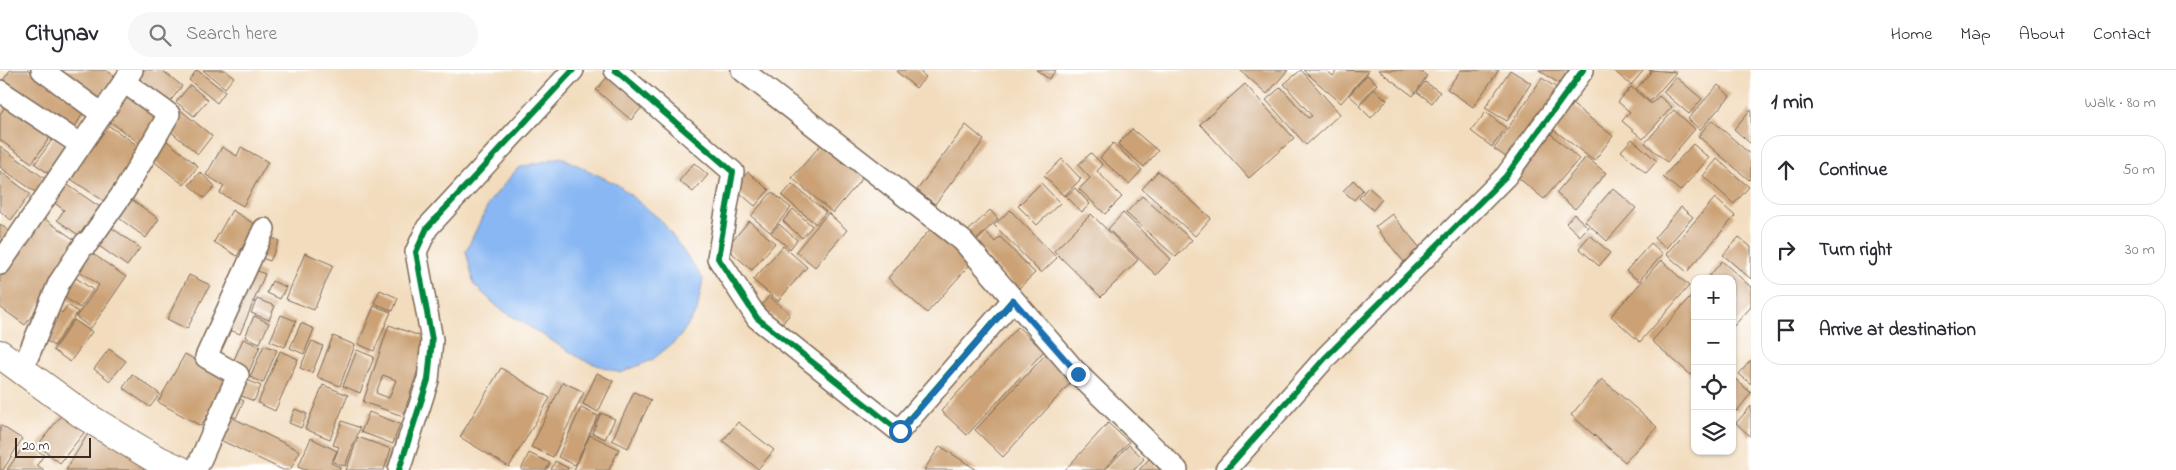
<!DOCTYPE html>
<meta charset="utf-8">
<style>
:root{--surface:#fff;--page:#f7f7f7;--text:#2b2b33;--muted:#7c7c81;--line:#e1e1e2}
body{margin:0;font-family:"Indie Flower",sans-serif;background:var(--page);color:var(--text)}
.controls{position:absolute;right:15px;bottom:15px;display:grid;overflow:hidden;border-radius:10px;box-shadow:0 1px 4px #0004}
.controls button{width:45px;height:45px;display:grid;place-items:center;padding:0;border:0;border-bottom:1px solid var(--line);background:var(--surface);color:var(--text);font:25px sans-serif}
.scale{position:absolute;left:15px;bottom:12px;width:76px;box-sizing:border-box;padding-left:5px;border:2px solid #3b2a1e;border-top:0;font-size:14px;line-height:18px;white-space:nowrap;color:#3b2a1e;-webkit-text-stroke:4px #fff;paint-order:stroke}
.stop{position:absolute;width:15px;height:15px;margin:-11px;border:4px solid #1f6fb2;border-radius:50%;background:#fff}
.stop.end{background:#1f6fb2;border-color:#fff;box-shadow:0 1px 5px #0008}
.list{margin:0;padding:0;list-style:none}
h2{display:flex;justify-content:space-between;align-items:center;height:65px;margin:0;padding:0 20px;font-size:21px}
h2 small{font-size:16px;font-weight:400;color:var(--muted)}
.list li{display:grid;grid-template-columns:32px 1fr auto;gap:15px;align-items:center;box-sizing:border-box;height:70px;margin:0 10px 10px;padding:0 10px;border:1px solid var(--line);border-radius:20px}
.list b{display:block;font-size:19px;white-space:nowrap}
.list em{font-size:16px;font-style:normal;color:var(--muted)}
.icon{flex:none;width:28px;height:28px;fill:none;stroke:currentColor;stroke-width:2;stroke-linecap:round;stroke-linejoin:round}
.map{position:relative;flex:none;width:1751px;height:400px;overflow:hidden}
header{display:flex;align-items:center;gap:30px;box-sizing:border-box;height:70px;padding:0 25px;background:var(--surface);border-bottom:1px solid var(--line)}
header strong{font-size:24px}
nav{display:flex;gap:28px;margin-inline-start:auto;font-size:18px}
.search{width:350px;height:45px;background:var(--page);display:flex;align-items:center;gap:12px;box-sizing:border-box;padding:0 18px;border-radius:28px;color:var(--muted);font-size:19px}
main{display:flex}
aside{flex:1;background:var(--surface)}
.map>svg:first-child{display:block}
</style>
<header>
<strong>Citynav</strong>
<div class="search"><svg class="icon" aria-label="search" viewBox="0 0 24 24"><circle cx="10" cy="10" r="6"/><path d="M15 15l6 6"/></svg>Search here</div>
<nav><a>Home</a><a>Map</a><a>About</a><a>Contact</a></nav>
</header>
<main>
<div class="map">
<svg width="1751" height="400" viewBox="0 0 1751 400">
<rect width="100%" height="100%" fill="#fff"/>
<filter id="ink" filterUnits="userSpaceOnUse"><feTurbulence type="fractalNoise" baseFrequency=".02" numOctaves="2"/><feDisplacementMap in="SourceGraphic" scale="10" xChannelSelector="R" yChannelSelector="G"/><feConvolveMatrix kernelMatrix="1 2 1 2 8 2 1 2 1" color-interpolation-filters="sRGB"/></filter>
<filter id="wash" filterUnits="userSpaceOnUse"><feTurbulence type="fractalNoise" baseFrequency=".0096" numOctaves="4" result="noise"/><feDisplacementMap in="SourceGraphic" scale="20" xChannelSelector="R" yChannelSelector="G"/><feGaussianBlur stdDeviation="1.12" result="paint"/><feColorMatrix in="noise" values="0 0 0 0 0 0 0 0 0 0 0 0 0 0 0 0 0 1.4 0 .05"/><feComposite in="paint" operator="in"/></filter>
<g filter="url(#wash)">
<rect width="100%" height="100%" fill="#f2dcbd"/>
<path fill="#88b7f3" stroke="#627088" d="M561,87L618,115L662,151L703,209L697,241L679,268L652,290L620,303L583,290L499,238L474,215L466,181L490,131L518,98Z"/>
<g id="blocks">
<path fill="#cba175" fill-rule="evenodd" d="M10,0H29L86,39L70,64L0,15Z
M55,0H106L121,11L104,35Z
M143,0H162L182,16L169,33L137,7Z
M197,0L225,22L217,33L189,10Z
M203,0H225L234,7L225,18Z
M899,0H918L926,7L916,18L897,2Z
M1036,0H1056L1049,9Z
M1240,0H1288L1267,24Z
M1301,0L1340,44L1306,75L1266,30L1281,17L1308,48L1312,46L1284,14Z
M1303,0H1326L1333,6L1337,0L1369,1L1341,33Z
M1378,0H1419L1427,6L1413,26Z
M1461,0H1499L1473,37L1447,19Z
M1510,0L1531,13L1507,51L1485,38Z
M1539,0H1568L1570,1L1561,15Z
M1613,0H1644L1631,15Z
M1649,0L1676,2L1650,32L1636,19L1651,2Z
M609,5L644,35L631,50L596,20Z
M1367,5L1377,14L1359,34L1349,25Z
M1676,7L1702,29L1689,44L1663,22Z
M1542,8L1561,21L1512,91L1494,79Z
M1425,12L1440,22L1432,33L1417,22Z
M1245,14L1294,68L1249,108L1200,54Z
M190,15L208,30L194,46L176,32Z
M1718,15L1730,26L1700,60L1688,49Z
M1631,17L1651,34L1659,26L1672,37L1643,69L1622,51L1630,42L1618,32Z
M1374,19L1387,30L1371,48L1359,36Z
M130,21L167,48L145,77L108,50Z
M8,33L52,64L32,93L0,70V44Z
M1572,34L1613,66L1594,91L1553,59Z
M178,38L212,66L198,84L164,56Z
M1751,39V74L1734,59Z
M1674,40L1695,59L1667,92L1645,73Z
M1486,42L1506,58L1492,77L1471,61Z
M1712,50L1751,85V107L1749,110L1698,66Z
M106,54L146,81L110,135L69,108Z
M966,55L984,70L935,134L917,120Z
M1132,59L1158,81L1144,97L1118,74Z
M1551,64L1579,89L1544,129L1515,105Z
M54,67L70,79L51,105L35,94Z
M162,67L198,96L184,115L147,86Z
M1632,69L1657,91L1646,103L1621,81Z
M824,71L864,106L833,143L792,108Z
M1113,73L1142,100L1129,114L1100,88Z
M1693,74L1709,88L1680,121L1663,107Z
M0,76L51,113L41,126L0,97Z
M222,77L237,86L241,77L268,92L243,136L220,123L224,116L206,105Z
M1091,83L1103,95L1097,101L1122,127L1105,144L1079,119L1090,108L1078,95Z
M1586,87L1606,103L1575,139L1556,123Z
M1062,89L1081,109L1064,126L1044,106Z
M1717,89L1749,117L1734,134L1703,106Z
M694,93L708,105L693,122L679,111Z
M0,101L30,124L11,150L0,141Z
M1158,101L1211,148L1195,166L1142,119Z
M200,102L215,116L204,128L189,115Z
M748,102L769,120L755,136L734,118Z
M1353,110L1363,120L1354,130L1343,121Z
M65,113L107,142L87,171L57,150L64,140L52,131Z
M1041,113L1060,133L1037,155L1018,136Z
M792,114L826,142L816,154L782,126Z
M1368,117L1382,129L1373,140L1359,128Z
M1075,118L1090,134L1082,142L1066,126Z
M1613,118L1636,138L1607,171L1585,151Z
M772,122L791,138L770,162L751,146Z
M125,125L159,149L146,168L112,143Z
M1142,126L1192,170L1176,187L1126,143Z
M1715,128L1735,146L1687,202L1666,184Z
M1681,137L1693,147L1666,178L1654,168Z
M793,139L812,156L802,168L783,151Z
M232,140L256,155L237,186L214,172Z
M990,140L998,149L975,171L966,163Z
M1010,140L1057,188L1041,203L994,155Z
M828,143L847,160L815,197L796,181Z
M1123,143L1171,189L1156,205L1108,159Z
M1091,144L1138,190L1101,227L1054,181Z
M1392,144L1420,178L1404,192L1375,157Z
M1574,144L1588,157L1580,166L1566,153Z
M39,145L82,175L25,255L0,237V200Z
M749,151L775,173L752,200L726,178Z
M105,153L140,178L127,196L92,171Z
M0,154L14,165L0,184Z
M779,154L797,170L790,179L771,163Z
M934,155L974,190L927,243L888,208Z
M986,162L995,172L1000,167L1035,203L1018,219L974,174Z
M1590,165L1610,183L1599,196L1579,178Z
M268,166L279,171L270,191L259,187Z
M1739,167L1751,177V209L1723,185Z
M1651,173L1663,184L1639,211L1626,201Z
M783,176L807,197L778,231L753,210Z
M83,177L126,207L91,258L76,247L99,215L71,195Z
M305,183L333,195L314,240L286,229Z
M1661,190L1689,216L1640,272L1611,246Z
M1722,191L1751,217V237L1732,258V209H1707Z
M248,197L265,204L240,264L223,257Z
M189,205L210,215L187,259L167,249Z
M76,208L93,220L80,238L63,226Z
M272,211L286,217L280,229L267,223Z
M380,220L398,228L393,241L374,233Z
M1695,222V301L1691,305L1652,271Z
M769,226L790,244L782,254L761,236Z
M257,229L275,236L269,250L251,243Z
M48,233L62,243L68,235L78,242L54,276L29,259Z
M374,236L391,242L374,281L358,274Z
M281,245L296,251L285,277L270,271Z
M254,246L269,253L260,273L245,267Z
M74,250L92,262L70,292L53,280Z
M301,253L314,259L304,284L290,278Z
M389,255L428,269L403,346L363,332ZM383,305L396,310L389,328L376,323Z
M1018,257L1044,281L967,365L941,341Z
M333,266L355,275L340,316L317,307Z
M243,269L260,276L248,304L231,297Z
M312,271L323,276L312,303L300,298Z
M264,275L277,280L263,313L250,307Z
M109,279L126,291L110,311L94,299Z
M357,280L374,287L360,323L343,316Z
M280,281L298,289L275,341L258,333Z
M185,284L228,308L201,356L158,332Z
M1046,284L1074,309L1003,387L975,360Z
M1751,290V314L1739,304Z
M501,298L550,328L509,397L460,367Z
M597,303L613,311L598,342L583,334Z
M132,304L160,324L150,337L123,318Z
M1732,306L1751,323L1737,341L1732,337Z
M240,307L261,316L254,331L234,323Z
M1602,309L1657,357L1625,392L1571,345Z
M563,312L584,322L553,387L531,377Z
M323,315L348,325L330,369L305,359Z
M634,322L651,330L628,378L612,370Z
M234,326L244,331L236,348L226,343Z
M71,333L94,350L60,393L38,375Z
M1751,336V367L1736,353Z
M581,338L598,346L575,395L558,387Z
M295,339L307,344L301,358L289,353Z
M369,342L400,354L393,374L361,362Z
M601,343L615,349L605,369L592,363Z
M229,346L300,381L290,400H283L218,369Z
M98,347L186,400H66Z
M342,351L360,358L345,396L333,392L339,377L333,375Z
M738,352L774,380L758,399L723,371Z
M1108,353L1129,372L1103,400H1065Z
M0,355L22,369L3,400H0Z
M590,365L619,379L609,400H574Z
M358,367L391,379L384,400H346Z
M311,368L337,381L331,393L340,397L339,400H305L298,397Z
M26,373L44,385L37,395L44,400H7Z
M1129,375L1144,389L1134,400H1105Z
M940,376L977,400H924Z
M529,383L550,393L546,400H521Z
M1149,389L1160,400H1139Z
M555,391L568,398L567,400H551Z"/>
</g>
</g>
<g filter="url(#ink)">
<use href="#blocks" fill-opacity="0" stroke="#7b6856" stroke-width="1"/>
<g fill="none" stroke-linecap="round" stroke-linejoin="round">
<g stroke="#7b6856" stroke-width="24">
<path id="street" d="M42,0L102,44
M615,0L733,102L718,188L757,248L899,361L1013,230
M742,0L963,171L1078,304L1177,400
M0,21L81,75
M0,194L132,0
M22,300L59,213L85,173L87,174L125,120L169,44L124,12
M196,400L238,305L206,287L264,159
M399,400L428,310L432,270L416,182L427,158L573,0
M1226,400L1326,287L1506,106L1583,0"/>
</g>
<g stroke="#7b6856" stroke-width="30">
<path id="highway" d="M0,284L82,344L154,388L180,400"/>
</g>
<use href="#street" stroke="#fff" stroke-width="21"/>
<use href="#highway" stroke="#fff" stroke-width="28"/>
<g stroke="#fff" stroke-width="9">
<path id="cycleway" d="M615,0L733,102L718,188L757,248L899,361L1013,230
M399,400L428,310L432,270L416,182L427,158L573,0
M1226,400L1326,287L1506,106L1583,0"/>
</g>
<use href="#cycleway" stroke="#00873e" stroke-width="6"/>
</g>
</g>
<g fill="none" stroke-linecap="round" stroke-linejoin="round" filter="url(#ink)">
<path stroke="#1f6fb2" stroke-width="6" d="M900,361L1013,230L1078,304"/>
</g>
</svg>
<div class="controls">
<button>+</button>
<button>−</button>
<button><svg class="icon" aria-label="locate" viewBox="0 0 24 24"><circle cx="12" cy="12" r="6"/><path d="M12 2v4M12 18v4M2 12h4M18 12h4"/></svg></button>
<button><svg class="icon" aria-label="layers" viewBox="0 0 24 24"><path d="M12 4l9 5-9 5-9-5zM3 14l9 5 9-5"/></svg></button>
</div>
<div class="scale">20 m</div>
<div class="stop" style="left:900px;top:361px"></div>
<div class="stop end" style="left:1078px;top:304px"></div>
</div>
<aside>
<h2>1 min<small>Walk · 80 m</small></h2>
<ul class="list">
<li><svg class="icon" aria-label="ahead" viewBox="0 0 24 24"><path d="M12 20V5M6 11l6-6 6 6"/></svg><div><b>Continue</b></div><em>50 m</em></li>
<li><svg class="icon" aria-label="right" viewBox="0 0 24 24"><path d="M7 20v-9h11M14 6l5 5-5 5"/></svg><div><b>Turn right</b></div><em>30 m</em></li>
<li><svg class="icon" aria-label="arrive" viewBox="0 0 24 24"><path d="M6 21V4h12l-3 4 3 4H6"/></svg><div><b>Arrive at destination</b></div></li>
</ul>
</aside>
</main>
